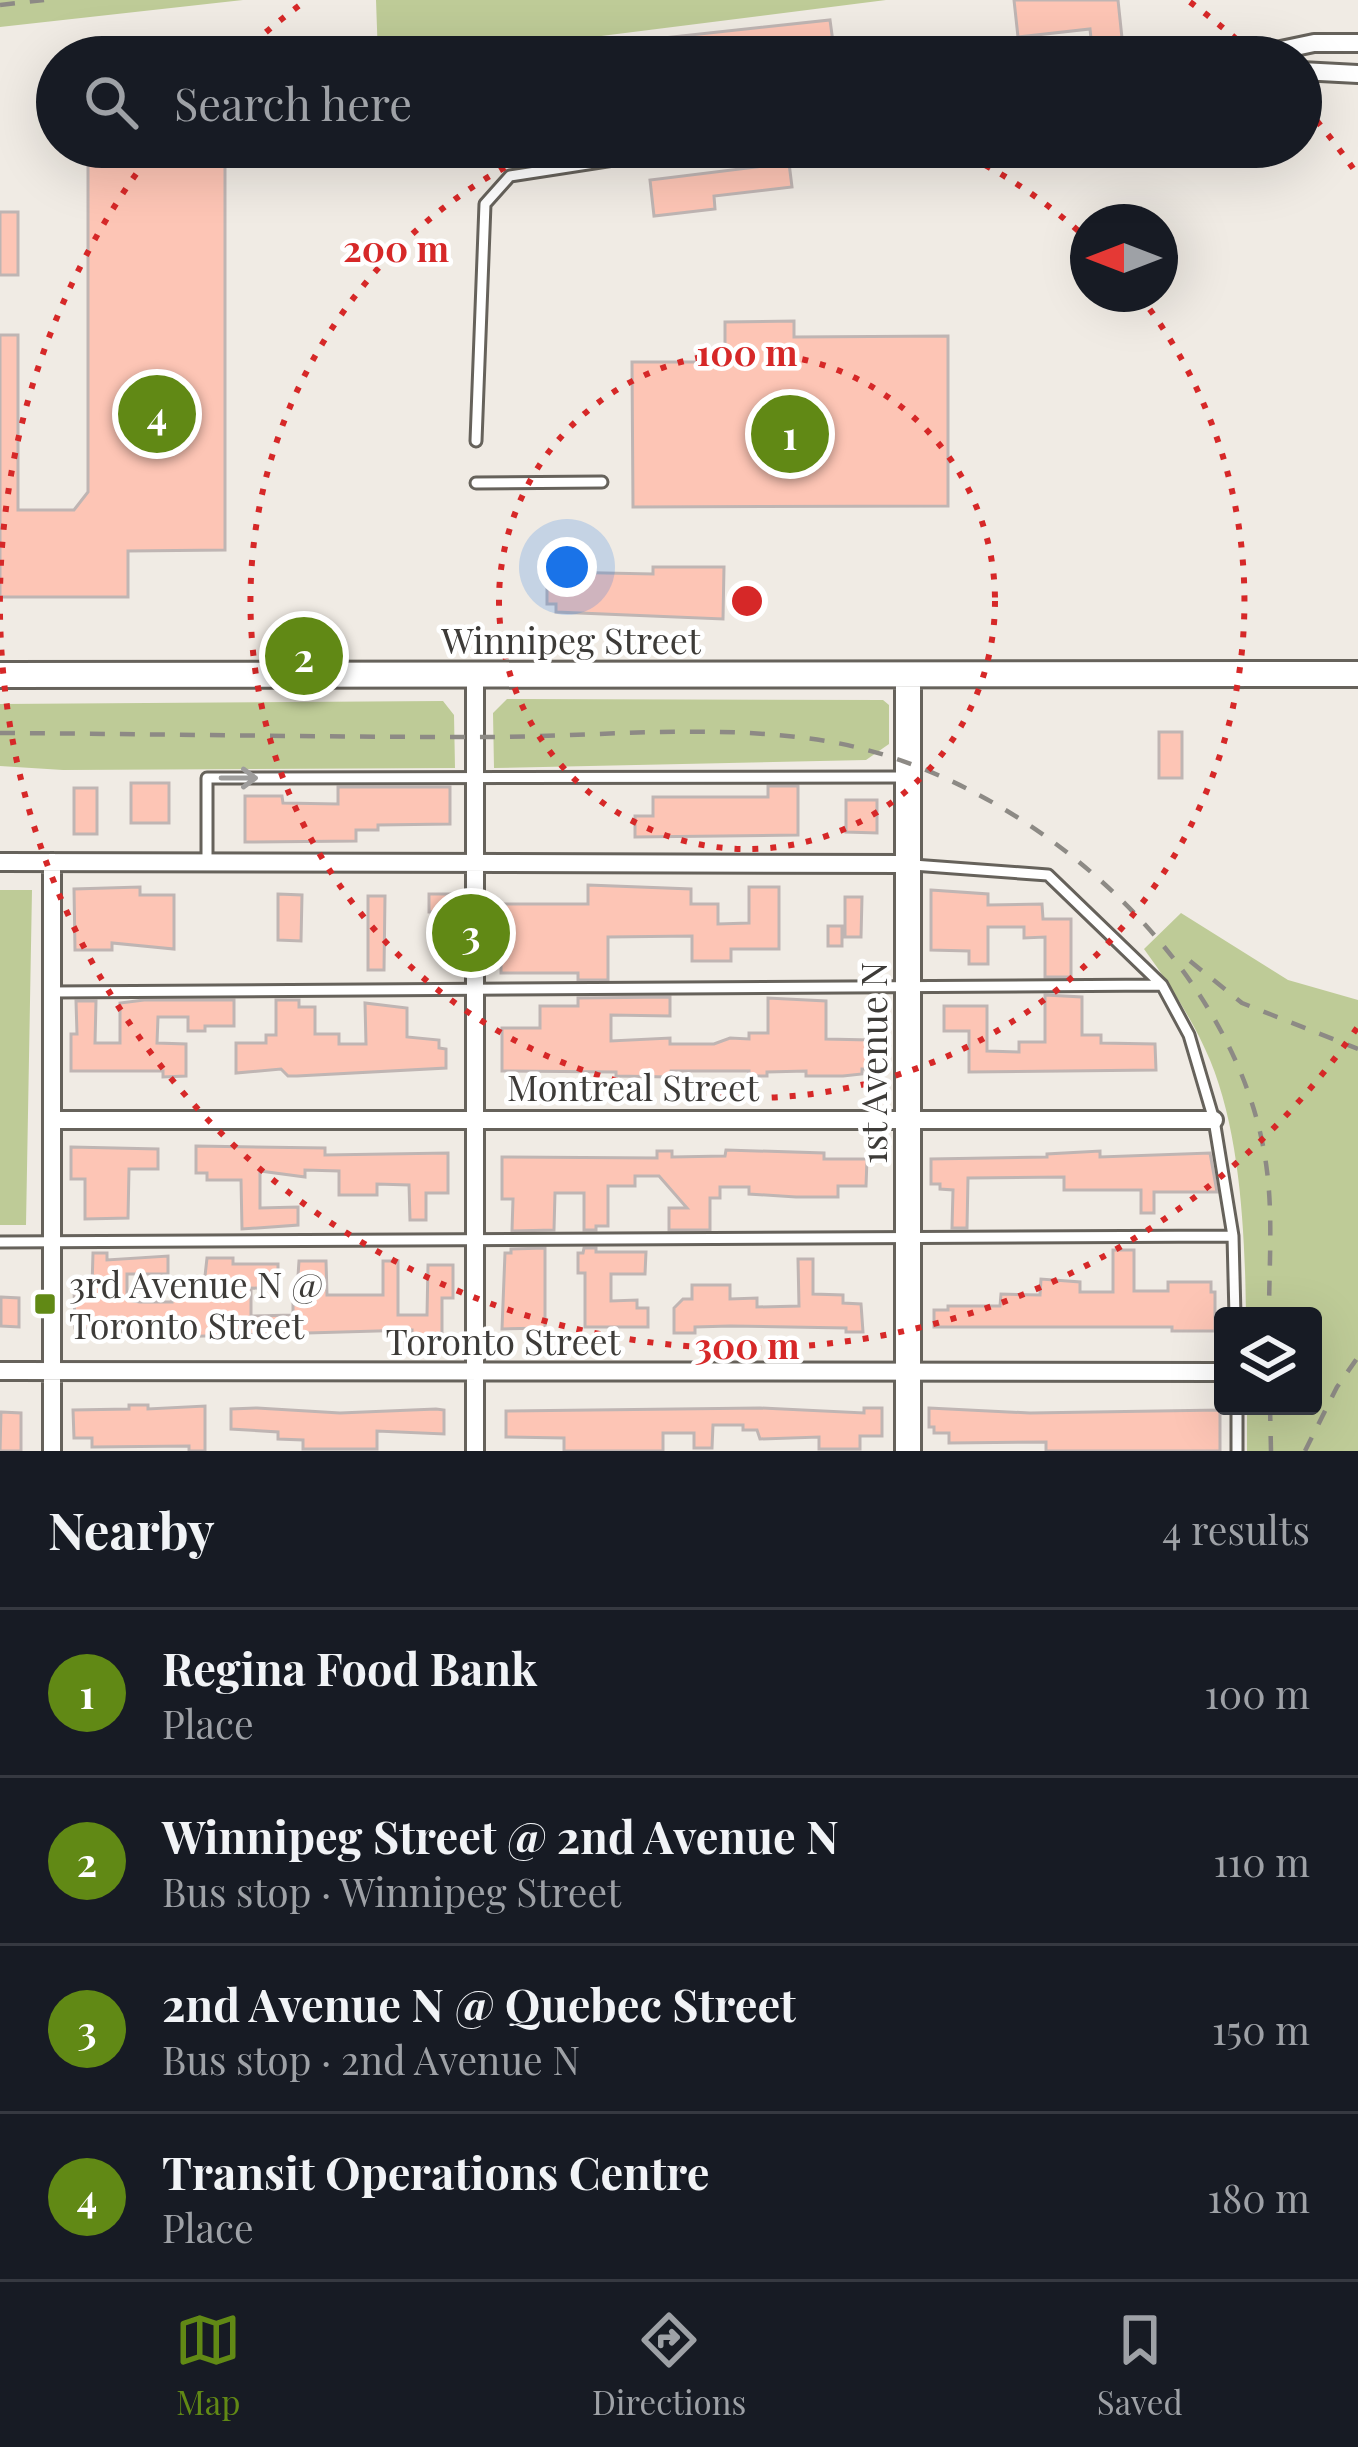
<!DOCTYPE html>
<meta charset="utf-8">
<style>
:root{--surface:#171b24;--page:#242831;--text:#f1f3f6;--muted:#9ea1a6;--line:#363941;--accent:#618915}
body{margin:0;font-family:"Playfair Display",serif;background:var(--page);color:var(--text)}
.controls{position:absolute;right:36px;bottom:36px;display:grid;overflow:hidden;border-radius:12px;box-shadow:0 12px 48px #0002}
.controls button{width:108px;height:108px;display:grid;place-items:center;padding:0;border:0;border-bottom:3px solid var(--line);background:var(--surface);color:var(--text);font:60px sans-serif}
.compass{position:absolute;left:1070px;top:204px;width:108px;height:108px;border-radius:50%;background:var(--surface);box-shadow:0 12px 48px #0002;rotate:270deg}
.you{position:absolute;left:567px;top:567px;width:42px;height:42px;margin:-30px;border:9px solid #fff;border-radius:50%;background:#1a73e8;box-shadow:0 0 0 18px #1a73e833}
.badge{display:grid;place-items:center;width:78px;height:78px;border-radius:50%;background:var(--accent);color:#fff;font-size:39px;font-weight:700}
.pin{position:absolute;translate:-50% -50%;border:6px solid #fff;box-shadow:0 3px 12px #0006}
.list{margin:0;padding:0;list-style:none}
h2{display:flex;justify-content:space-between;align-items:center;height:156px;margin:0;padding:0 48px;font-size:51px}
h2 small{font-size:39px;font-weight:400;color:var(--muted)}
.list li{display:grid;grid-template-columns:78px 1fr auto;gap:36px;align-items:center;box-sizing:border-box;height:168px;padding:0 48px;border-top:3px solid var(--line)}
.list b{display:block;font-size:45px;white-space:nowrap}
.list p{margin:0;font-size:39px;white-space:nowrap;color:var(--muted)}
.list em{font-size:39px;font-style:normal;color:var(--muted)}
.icon{flex:none;width:66px;height:66px;fill:none;stroke:currentColor;stroke-width:2;stroke-linecap:round;stroke-linejoin:round}
.map{position:relative;flex:none;width:1358px;height:1451px;overflow:hidden}
.search{position:absolute;background:var(--surface);box-shadow:0 12px 48px #0002;left:36px;right:36px;top:36px;height:132px;display:flex;align-items:center;gap:30px;box-sizing:border-box;padding:0 42px;border-radius:66px;color:var(--muted);font-size:45px}
.sheet{height:828px;background:var(--surface)}
nav{display:flex;justify-content:space-around;align-items:center;box-sizing:border-box;height:168px;border-top:3px solid var(--line);background:var(--surface);font-size:33px;color:var(--muted)}
nav a{display:grid;justify-items:center;gap:6px}
nav .on{color:var(--accent)}
.map>svg:first-child{display:block}
</style>
<div class="map">
<svg width="1358" height="1451" viewBox="0 0 1358 1451">
<rect width="100%" height="100%" fill="#f0ebe4"/>
<path fill="#becb97" d="M0,0H243L0,27Z
M376,0H886L435,57H378Z
M507,699L883,700L889,705V744L866,760L494,768L493,713Z
M443,701L454,715L455,768L63,770L0,766V704Z
M0,890H32L26,1225H0Z
M1181,913L1288,980L1358,1000V1451H1247V1406H1313V1316H1246C1245,1236 1241,1135 1210,1060C1193,1020 1170,985 1144,949Z"/>
<path fill="#fdc5b5" stroke="#bfb5b3" stroke-width="3" d="M1014,0H1118L1124,57H1093L1090,29L1018,37Z
M830,20L835,57H637L635,41Z
M88,152L225,153V550L128,551V597H0V335H18V510H74L88,492Z
M789,163L792,187L714,196L715,209L654,216L650,180Z
M0,212H18V275H0Z
M794,321V337L948,336V506L633,507L632,362H725V322Z
M653,567H724L723,619L556,612V604H547V586L556,585L558,572L653,574Z
M1159,732H1182V778H1159Z
M131,783H169V823H131Z
M768,786H798V835L635,837V816H653V797H768Z
M338,787H450V824L378,825V830H356V841L245,842V796H282L283,803L338,804Z
M74,788H97V834H74Z
M846,800H877V833L846,832Z
M588,885L691,889V904H718V924L749,923V887H779V949H731V961H692V936L608,937V980H578V973H501V904H588Z
M140,887V895H174V949L112,943V950H75L74,889Z
M931,890L988,894V905L1042,904L1043,919H1071V977H1045V937L1024,938V927H988V964H969V951L931,950Z
M278,894L302,895L301,941L278,940Z
M429,894H452V912H429Z
M368,896H385L384,970H368Z
M845,897H862L861,937H845Z
M828,926H842V946H828Z
M1045,995L1082,997V1035H1101V1043L1155,1044L1156,1070L969,1072V1031H944V1006H987V1051L1019,1052V1042H1045Z
M670,997V1016L611,1015V1041L670,1038V1044H714L730,1038L749,1039V1033H768V998L826,1001V1039L870,1040L869,1069H862V1074L843,1076H806V1071L767,1072V1076H749V1071H671L670,1077L616,1076V1072L502,1071V1028H540V1006H578V998Z
M144,1000H234V1026H205V1031H188V1017H158L157,1043L186,1044V1076L163,1077V1071H71V1034H77L76,1001H96L95,1043H120V1003Z
M276,1000H299V1007H315V1034H339V1044H366L365,1003L407,1008V1037L439,1040V1048L446,1049V1068L297,1076H288L281,1069L236,1073V1043H266V1035H276Z
M196,1146L325,1148V1155L448,1153V1193H426V1220H410L409,1185L377,1184V1195H339V1171L305,1170V1177L260,1171V1208L298,1207V1225L242,1229L241,1180H207V1173H196Z
M71,1147L158,1149V1169H129L128,1218L85,1219V1179H71Z
M726,1150L824,1153V1159H867L866,1186H838V1197H796L749,1194V1187H720V1198H710V1230H669V1208H687L659,1176H635V1186H608V1226H596V1230H584V1193H555L554,1230L512,1231L513,1199H502V1157L657,1158V1151H672V1157L725,1156Z
M1100,1151V1157L1210,1153L1217,1192H1154V1213H1141V1190H1064V1177L968,1178L967,1228H952L953,1190L940,1189V1184H931V1159L1047,1157V1154Z
M545,1248V1328L502,1329L505,1253H511V1249Z
M584,1248H596V1252H646L645,1274H611V1301L637,1300V1308H648V1327H585V1273H578V1253H583Z
M1113,1250H1134V1291H1168V1282H1211V1292H1215V1331H1172V1327H934V1310H948V1306H1000L1001,1294L1040,1295L1041,1279L1080,1282V1292H1113Z
M93,1253H107V1260L168,1256V1274H127V1300L140,1302H172V1295L203,1294L207,1258H233V1264H278V1289L251,1288V1316L293,1315V1304H313V1277L298,1276L299,1261H326L327,1295H383V1261H398V1315H427L428,1265H453V1298H442V1339L412,1338V1330L172,1337V1333L112,1331V1328H75L74,1287H92Z
M798,1259H813V1294L843,1295V1303L861,1304L863,1332H846V1328L730,1326L695,1327V1333H674V1308L683,1299H692V1285H730V1299L757,1298V1307L799,1306Z
M1,1297L19,1298V1327L1,1326Z
M129,1405H148V1409L205,1406V1451H189V1446L92,1447V1438H74L73,1410L129,1409Z
M257,1408L340,1413L436,1409L444,1410V1434L377,1431V1449H303V1440L278,1439V1432L231,1429V1409Z
M760,1408L864,1413V1408H882V1436H860V1449H819V1437L760,1439L757,1430H743V1425H713L712,1448H694V1433H663V1451H564V1438L506,1437V1411Z
M929,1408L1030,1413L1220,1410V1451H1046V1442L949,1443V1433H934V1427H929Z
M1,1412L21,1413V1451H0Z"/>
<g fill="none" stroke-linecap="round" stroke-linejoin="round">
<g stroke="#66625b" stroke-width="15">
<path id="lane" d="M476,441L485,204L510,176L698,147
M476,483L602,482
M207,862V778L908,777
M913,865L1048,875L1162,985L1189,1035L1214,1120L1233,1236L1235,1316
M52,992L1162,985
M0,1242L1233,1236
M1237,1406V1451"/>
</g>
<g stroke="#66625b" stroke-width="22">
<path id="street" d="M1248,57L1314,43H1358
M1301,71L1358,74
M0,862L908,864
M52,862V1451
M52,1120H1214
M0,1371L1223,1372
M475,1451V674"/>
</g>
<g stroke="#66625b" stroke-width="30">
<path id="secondary" d="M0,675L1358,674
M908,1451V675"/>
</g>
<use href="#lane" stroke="#fff" stroke-width="9"/>
<use href="#street" stroke="#fff" stroke-width="16"/>
<use href="#secondary" stroke="#fff" stroke-width="24"/>
<path stroke="#8d8a85" stroke-width="4.5" stroke-dasharray="15 15" stroke-linecap="butt" d="M0,5L44,0
M0,733C157,734 315,737 472,737C589,738 710,722 826,741C1025,774 1242,964 1267,1171C1273,1218 1269,1268 1269,1316
M1190,961L1242,1003L1358,1049
M1270,1406L1271,1451
M1305,1451L1337,1387L1358,1357"/>
</g>
<defs><path id="oneway-shaft" d="M-6 0H5M1.5-3L5.5 0L1.5 3" fill="none" stroke-width="1.6" stroke-linecap="round" stroke-linejoin="round" transform="scale(3)"/></defs>
<use stroke="#9e9d9c" href="#oneway-shaft" transform="translate(239 778)"/>
<g fill="none" stroke="#d62828" stroke-width="6" stroke-dasharray="6 12">
<circle cx="747" cy="601" r="248"/>
<path d="M953 149A497 497 0 0 1 1086 238M1139 295A497 497 0 1 1 541 149"/>
<path d="M1357 1028A745 745 0 1 1 156 147M239 56A745 745 0 0 1 304 2M1190 2A745 745 0 0 1 1255 56M1305 107A745 745 0 0 1 1357 174"/>
</g>
<rect fill="#618915" stroke="#fff" stroke-width="4.5" x="33" y="1292" width="24" height="24" rx="6"/>
<g text-anchor="middle" dominant-baseline="central" stroke-width="9" stroke-linejoin="round" paint-order="stroke">
<g font-size="36" fill="#3d3b38" stroke="#fff">
<text x="571" y="639">Winnipeg Street</text>
<text transform="translate(872 1063) rotate(-90)">1st Avenue N</text>
<text x="633" y="1086">Montreal Street</text>
<text x="503" y="1340">Toronto Street</text>
</g>
<g font-size="36" fill="#3d3b38" stroke="#fff" text-anchor="start">
<text x="69" y="1283">3rd Avenue N @<tspan x="69" dy="41">Toronto Street</tspan></text>
</g>
</g>
<circle cx="747" cy="601" r="18" fill="#d62828" stroke="#fff" stroke-width="6"/>
<g font-size="36" text-anchor="middle" font-weight="bold" fill="#d62828" stroke="#fff" stroke-width="9" stroke-linejoin="round" paint-order="stroke">
<text x="396" y="262">200 m</text>
<text x="747" y="366">100 m</text>
<text x="747" y="1359">300 m</text>
</g>
</svg>
<div class="controls">
<button><svg class="icon" aria-label="layers" viewBox="0 0 24 24"><path d="M12 4l9 5-9 5-9-5zM3 14l9 5 9-5"/></svg></button>
</div>
<svg class="compass" viewBox="-18 -18 36 36"><path d="M0-13l5 13h-10z" fill="#e53935"/><path d="M0 13l5-13h-10z" fill="#9ea1a6"/></svg>
<div class="you"></div>
<div class="pin badge" style="left:790px;top:434px">1</div>
<div class="pin badge" style="left:304px;top:656px">2</div>
<div class="pin badge" style="left:471px;top:933px">3</div>
<div class="pin badge" style="left:157px;top:414px">4</div>
<div class="search"><svg class="icon" aria-label="search" viewBox="0 0 24 24"><circle cx="10" cy="10" r="6"/><path d="M15 15l6 6"/></svg>Search here</div>
</div>
<section class="sheet">
<h2>Nearby<small>4 results</small></h2>
<ul class="list">
<li><span class="badge">1</span><div><b>Regina Food Bank</b><p>Place</p></div><em>100 m</em></li>
<li><span class="badge">2</span><div><b>Winnipeg Street @ 2nd Avenue N</b><p>Bus stop · Winnipeg Street</p></div><em>110 m</em></li>
<li><span class="badge">3</span><div><b>2nd Avenue N @ Quebec Street</b><p>Bus stop · 2nd Avenue N</p></div><em>150 m</em></li>
<li><span class="badge">4</span><div><b>Transit Operations Centre</b><p>Place</p></div><em>180 m</em></li>
</ul>
</section>
<nav>
<a class="on"><svg class="icon" aria-label="map" viewBox="0 0 24 24"><path d="M3 6l6-2 6 2 6-2v14l-6 2-6-2-6 2zM9 4v14M15 6v14"/></svg>Map</a>
<a><svg class="icon" aria-label="directions" viewBox="0 0 24 24"><path d="M12 3l9 9-9 9-9-9zM9 14v-3h6M13 9l2 2-2 2"/></svg>Directions</a>
<a><svg class="icon" aria-label="saved" viewBox="0 0 24 24"><path d="M7 4h10v16l-5-4-5 4z"/></svg>Saved</a>
</nav>
